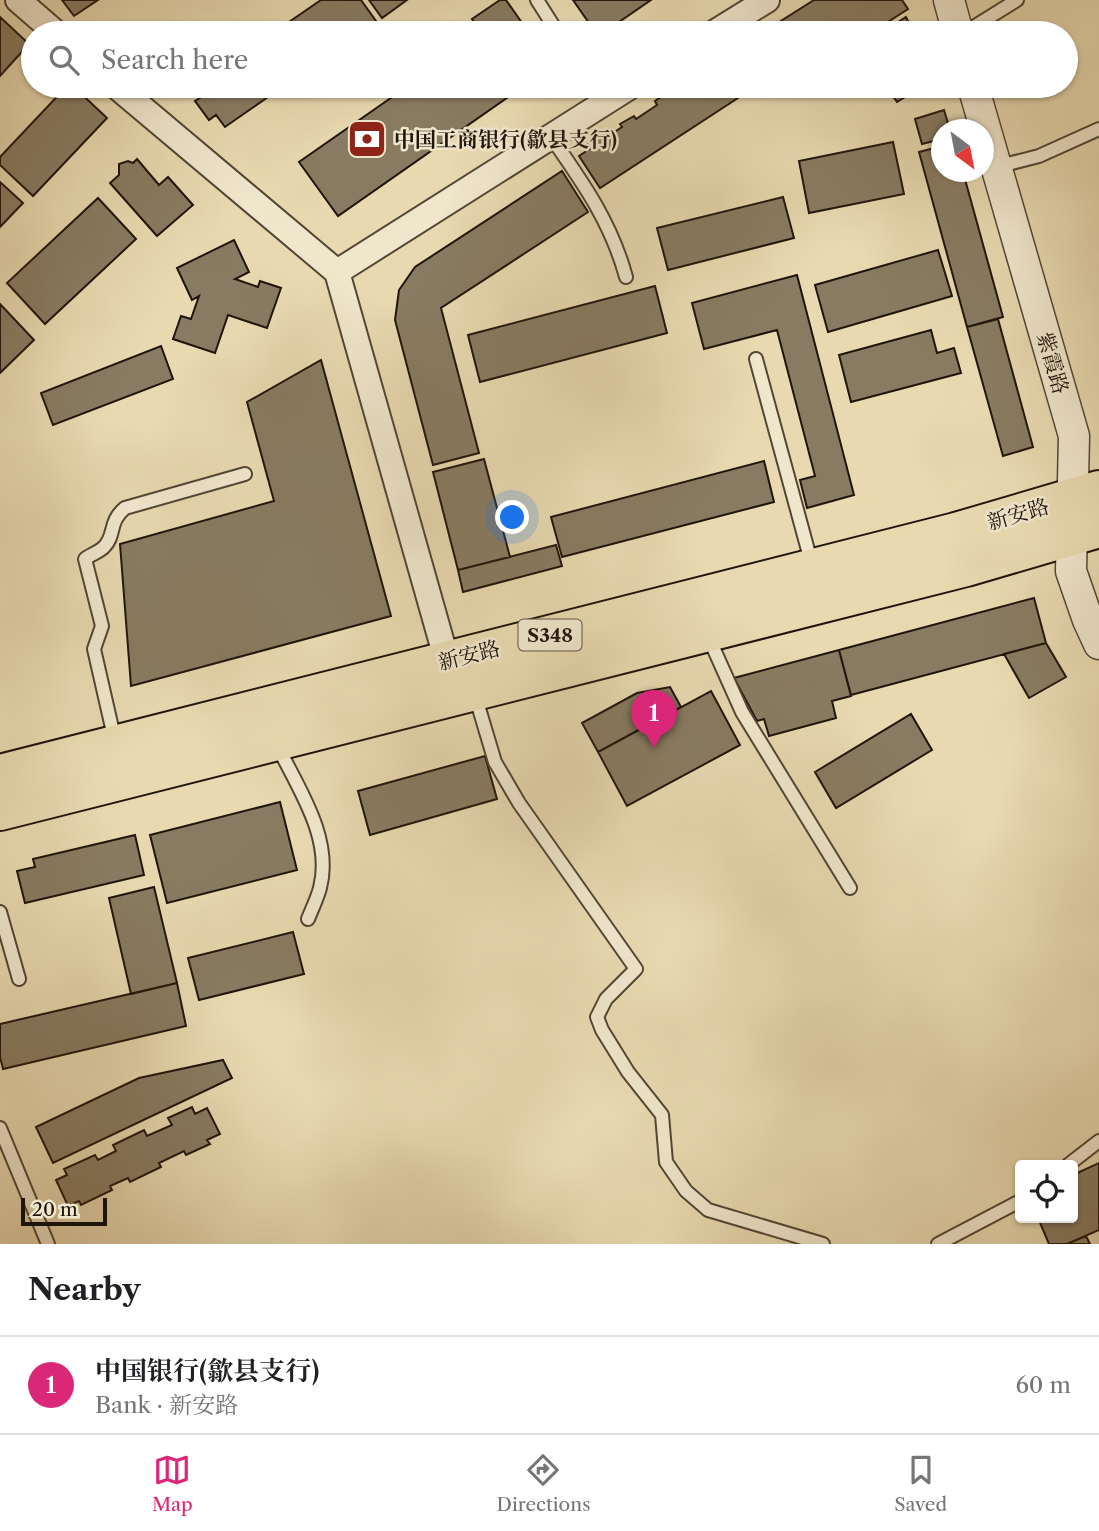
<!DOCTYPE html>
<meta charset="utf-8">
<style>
:root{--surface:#fff;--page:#f2f2f2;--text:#202124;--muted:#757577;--line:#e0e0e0;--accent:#db2777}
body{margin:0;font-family:"Libre Caslon Text","Noto Serif SC",serif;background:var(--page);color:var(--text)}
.controls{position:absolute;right:21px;bottom:21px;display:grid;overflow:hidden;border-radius:7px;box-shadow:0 2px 5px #0004}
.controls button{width:63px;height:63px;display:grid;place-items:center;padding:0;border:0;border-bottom:2px solid var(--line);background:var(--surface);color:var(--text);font:35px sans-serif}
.compass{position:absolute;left:931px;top:119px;width:63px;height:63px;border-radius:50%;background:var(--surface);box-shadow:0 2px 5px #0004;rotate:148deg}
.scale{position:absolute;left:21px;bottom:18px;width:86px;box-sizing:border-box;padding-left:7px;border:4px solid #20150b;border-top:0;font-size:19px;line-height:24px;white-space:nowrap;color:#20150b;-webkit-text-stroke:5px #f0e6cc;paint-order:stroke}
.you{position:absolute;left:513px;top:518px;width:24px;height:24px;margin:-18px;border:5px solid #fff;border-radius:50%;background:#1a73e8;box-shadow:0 0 0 10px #1a73e833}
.badge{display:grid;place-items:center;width:46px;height:46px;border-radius:50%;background:var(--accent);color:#fff;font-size:23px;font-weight:700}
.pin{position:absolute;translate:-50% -58px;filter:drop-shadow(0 2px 4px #0008)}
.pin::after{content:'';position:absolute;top:37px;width:24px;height:21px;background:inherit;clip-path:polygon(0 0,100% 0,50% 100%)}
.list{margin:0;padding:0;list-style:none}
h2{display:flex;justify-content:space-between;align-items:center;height:91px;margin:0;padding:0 28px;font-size:30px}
h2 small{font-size:23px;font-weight:400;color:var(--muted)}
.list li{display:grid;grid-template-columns:46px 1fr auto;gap:21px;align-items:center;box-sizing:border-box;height:98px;padding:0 28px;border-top:2px solid var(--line)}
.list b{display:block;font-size:26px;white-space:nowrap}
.list p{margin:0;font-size:23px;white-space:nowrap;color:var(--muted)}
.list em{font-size:23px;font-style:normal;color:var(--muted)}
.icon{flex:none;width:38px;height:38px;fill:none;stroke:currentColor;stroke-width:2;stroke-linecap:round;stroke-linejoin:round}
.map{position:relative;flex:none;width:1099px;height:1244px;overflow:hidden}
.search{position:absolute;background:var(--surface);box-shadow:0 2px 5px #0004;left:21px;right:21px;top:21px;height:77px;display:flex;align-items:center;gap:18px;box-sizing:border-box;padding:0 24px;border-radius:38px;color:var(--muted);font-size:26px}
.sheet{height:189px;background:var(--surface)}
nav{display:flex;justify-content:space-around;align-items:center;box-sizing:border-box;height:98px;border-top:2px solid var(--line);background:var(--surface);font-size:19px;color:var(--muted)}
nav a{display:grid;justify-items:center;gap:4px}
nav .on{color:var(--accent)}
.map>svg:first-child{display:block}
</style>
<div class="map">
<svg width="1099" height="1244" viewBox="0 0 1099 1244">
<rect width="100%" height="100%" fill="#e8d9b0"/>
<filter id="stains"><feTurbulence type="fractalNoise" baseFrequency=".00286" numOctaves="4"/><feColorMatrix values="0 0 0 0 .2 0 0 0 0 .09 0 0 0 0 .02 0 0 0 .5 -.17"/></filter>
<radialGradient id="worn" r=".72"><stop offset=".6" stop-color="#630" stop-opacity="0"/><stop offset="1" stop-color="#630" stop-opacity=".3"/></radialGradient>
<path fill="#887b61" stroke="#20150b" stroke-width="2" d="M62,0H98L74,16Z
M321,0H361L376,21L359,33H273Z
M369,0H407L382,18Z
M500,0H506L529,33H482L472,19Z
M573,0H651L603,33H596Z
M814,0H902L908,9L871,33H849L843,23L828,33H762Z
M0,17L29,44L0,76Z
M906,17L914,33H881Z
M67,86H73L107,118L33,196L0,165V157Z
M196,86H260L268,97L225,127L216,115L209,120L195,101L203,96Z
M268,86H285L274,93Z
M408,86H524L338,216L299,162Z
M686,86H730L738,98L600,188L579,156L591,148L588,144L602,135L604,139L622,127L620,124L634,116L636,119L657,105L655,101L668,92L671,96Z
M886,86H923L897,102Z
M944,110L950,130H942V139L922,144L915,119Z
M893,142L904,194L809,213L799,161Z
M942,146V172H963L1003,317L967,327L919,152Z
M137,159L159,185L168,177L193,205L157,236L110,183L119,175V164L128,161L133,163Z
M562,171L588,212L441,308L479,453L433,465L395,320L399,290L415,267Z
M0,182L23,203L0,227Z
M783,197L794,238L668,270L657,228Z
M98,198L136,239L45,324L7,283Z
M234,240L249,272L235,279L258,287L260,281L281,288L267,328L228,315L215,353L173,339L181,316L191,319L199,296L192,300L177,268Z
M938,250L952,296L828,332L815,285Z
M797,275L854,495L807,508L800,480L815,476L777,330L704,349L692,303Z
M655,286L667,333L480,382L468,335Z
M0,304L34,340L0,373Z
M998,319L1033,447L1003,456L967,327Z
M931,330L937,353L954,348L961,373L851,402L839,355Z
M161,346L173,379L53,425L41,393Z
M321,360L391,616L131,686L120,544L274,501L247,402Z
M484,459L510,557L458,570L433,472Z
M764,461L774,502L562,557L551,517Z
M556,545L562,566L463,592L458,570Z
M1034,598L1046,643L851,695L839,650Z
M1046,643L1066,677L1029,698L1004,654Z
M839,650L851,696L832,701L836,718L769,736L764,719L757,721L734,678Z
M670,687L681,707L598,752L582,723L637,693Z
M711,691L740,745L627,806L598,752Z
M911,714L932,750L836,808L815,772Z
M485,756L497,799L370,835L358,791Z
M280,802L297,870L167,903L150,835Z
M135,835L144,875L25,903L17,871L35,867L33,859Z
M154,887L177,983L131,994L109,898Z
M293,932L304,974L199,1000L188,958Z
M177,983L186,1026L3,1069L0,1057V1024Z
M223,1060L232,1078L53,1163L36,1127L139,1078Z
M192,1107L195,1114L207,1108L220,1134L207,1140L210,1144L186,1155L184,1151L159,1163L161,1167L130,1182L128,1178L110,1186L112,1190L81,1205L79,1201L68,1206L56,1180L67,1175L64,1169L95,1155L98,1160L116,1151L113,1145L144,1130L147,1136L172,1125L168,1118Z
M1099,1163V1230L1067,1244H1049L1038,1218H1073V1175Z
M1086,1236L1090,1244H1067Z"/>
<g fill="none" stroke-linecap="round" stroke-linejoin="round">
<g stroke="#524634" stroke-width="16">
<path id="service" d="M537,0L558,33
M964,33L1017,0
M591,86L602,104
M551,137C583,183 611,222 626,277
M996,167L1039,156L1099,129
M756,359L812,565
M708,636L742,712L850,888
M475,695L495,762L519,803L636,969L606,999L597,1017L602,1030L628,1072L662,1115L666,1162L686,1191L708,1210L823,1244
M115,741L94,649L102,626L85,559C90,555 99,552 104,547C116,535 108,522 125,508L245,474
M277,745C298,788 333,838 320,888C317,899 312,909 308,919
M0,912L19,979
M0,1128L48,1244
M1068,1165L1099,1141
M938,1244L1020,1201"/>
</g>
<g stroke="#524634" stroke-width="28">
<path id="minor" d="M18,0L56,33
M714,33L767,0
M116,86L337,272L447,661
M337,272L631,86"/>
</g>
<g stroke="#524634" stroke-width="33">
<path id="tertiary" d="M949,0L958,33
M973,86L1074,436L1071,571L1088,620L1099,644"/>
</g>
<g stroke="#20150b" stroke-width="42">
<path id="primary" d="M0,774L956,532L1099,490
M0,811L966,567L1099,528"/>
</g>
<use href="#service" stroke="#f0e6cc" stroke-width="12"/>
<use href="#minor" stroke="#f0e6cc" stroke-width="24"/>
<use href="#tertiary" stroke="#f0e6cc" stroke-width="30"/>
<use href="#primary" stroke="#e8d9b0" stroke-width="38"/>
</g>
<defs>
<g id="bank-square" transform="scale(2.0125)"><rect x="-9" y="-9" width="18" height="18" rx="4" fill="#8f2418" stroke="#f0e6cc"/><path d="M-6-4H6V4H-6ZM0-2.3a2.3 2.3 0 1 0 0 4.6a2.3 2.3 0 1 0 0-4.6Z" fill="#fff"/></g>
</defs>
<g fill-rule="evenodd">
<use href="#bank-square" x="367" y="139"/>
</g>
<g text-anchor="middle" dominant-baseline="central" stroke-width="5" stroke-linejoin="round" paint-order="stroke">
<rect fill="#f0e6cc" stroke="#5e5445" stroke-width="2" x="518.5" y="619.5" width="63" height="31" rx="5"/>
<g font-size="19" font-weight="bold" fill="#20150b">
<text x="550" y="635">S348</text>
</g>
<g font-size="21" font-weight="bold" fill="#20150b" stroke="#f0e6cc" text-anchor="start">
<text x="394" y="139">中国工商银行(歙县支行)</text>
</g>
<g font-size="21" fill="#20150b" stroke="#f0e6cc">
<text transform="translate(1053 363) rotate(74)">紫霞路</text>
<text transform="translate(1018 514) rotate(-16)">新安路</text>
<text transform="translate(469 655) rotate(-14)">新安路</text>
</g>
</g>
<rect width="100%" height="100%" filter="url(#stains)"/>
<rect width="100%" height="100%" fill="url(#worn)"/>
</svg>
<div class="controls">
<button><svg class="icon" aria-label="locate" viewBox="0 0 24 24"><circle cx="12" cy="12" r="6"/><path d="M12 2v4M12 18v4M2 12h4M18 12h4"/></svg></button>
</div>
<svg class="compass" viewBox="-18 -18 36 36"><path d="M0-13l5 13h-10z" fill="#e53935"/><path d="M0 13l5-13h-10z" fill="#757577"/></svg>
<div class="scale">20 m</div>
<div class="you"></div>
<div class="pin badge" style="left:654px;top:748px">1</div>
<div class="search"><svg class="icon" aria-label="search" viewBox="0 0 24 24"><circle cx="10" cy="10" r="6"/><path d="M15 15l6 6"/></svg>Search here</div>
</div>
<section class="sheet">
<h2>Nearby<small></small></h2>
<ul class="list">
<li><span class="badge">1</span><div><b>中国银行(歙县支行)</b><p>Bank · 新安路</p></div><em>60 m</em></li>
</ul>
</section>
<nav>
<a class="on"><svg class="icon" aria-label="map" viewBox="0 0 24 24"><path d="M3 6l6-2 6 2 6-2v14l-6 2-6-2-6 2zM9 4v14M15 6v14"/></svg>Map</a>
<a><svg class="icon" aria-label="directions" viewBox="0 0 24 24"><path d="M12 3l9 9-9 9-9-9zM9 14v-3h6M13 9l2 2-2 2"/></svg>Directions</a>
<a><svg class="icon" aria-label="saved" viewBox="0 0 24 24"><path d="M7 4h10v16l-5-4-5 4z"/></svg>Saved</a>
</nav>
